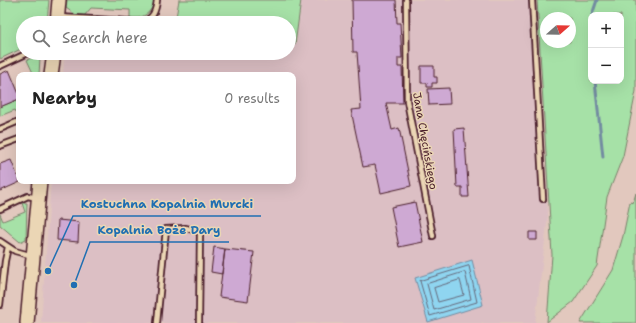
<!DOCTYPE html>
<meta charset="utf-8">
<style>
:root{--surface:#fff;--page:#f6f6f6;--text:#222;--muted:#767676;--line:#e0e0e0}
body{margin:0;font-family:"Shantell Sans",sans-serif;background:var(--page);color:var(--text)}
.controls{position:absolute;right:12px;top:12px;display:grid;overflow:hidden;border-radius:8px;box-shadow:0 4px 16px #0002}
.controls button{width:36px;height:36px;display:grid;place-items:center;padding:0;border:0;border-bottom:1px solid var(--line);background:var(--surface);color:var(--text);font:20px sans-serif}
.compass{position:absolute;left:540px;top:12px;width:36px;height:36px;border-radius:50%;background:var(--surface);box-shadow:0 4px 16px #0002;rotate:70deg}
.list{margin:0;padding:0;list-style:none}
h2{display:flex;justify-content:space-between;align-items:center;height:52px;margin:0;padding:0 16px;font-size:17px}
h2 small{font-size:13px;font-weight:400;color:var(--muted)}
.icon{flex:none;width:22px;height:22px;fill:none;stroke:currentColor;stroke-width:2;stroke-linecap:round;stroke-linejoin:round}
.map{position:relative;flex:none;width:636px;height:323px;overflow:hidden}
.search{position:absolute;background:var(--surface);box-shadow:0 4px 16px #0002;left:16px;top:16px;width:280px;height:44px;display:flex;align-items:center;gap:10px;box-sizing:border-box;padding:0 14px;border-radius:22px;color:var(--muted);font-size:15px}
.panel{position:absolute;background:var(--surface);box-shadow:0 4px 16px #0002;left:16px;top:72px;width:280px;height:112px;border-radius:8px}
.map>svg:first-child{display:block}
</style>
<div class="map">
<svg width="636" height="323" viewBox="0 0 636 323">
<rect width="100%" height="100%" fill="#e2c8be"/>
<filter id="ink" filterUnits="userSpaceOnUse"><feTurbulence type="fractalNoise" baseFrequency=".025" numOctaves="2"/><feDisplacementMap in="SourceGraphic" scale="8" xChannelSelector="R" yChannelSelector="G"/><feConvolveMatrix kernelMatrix="1 2 1 2 8 2 1 2 1" color-interpolation-filters="sRGB"/></filter>
<g filter="url(#ink)">
<path fill="#dcbfc4" d="M301,0H532L548,215L535,323H41L51,181H293V75H63L65,53H289V42L296,45Z"/>
<path fill="#a6e1a7" stroke="#788069" fill-rule="evenodd" d="M0,0H49L47,23H23V48L0,59Z
M67,0H154C152,14 143,18 130,19V10L91,8L84,16L76,15L66,8Z
M179,0H301L295,45L289,41V23H175Z
M537,0H636V91L623,156L607,197L597,266L573,302L547,322L552,255ZM591,15H621V81H591ZM546,18H570V42H546Z
M37,55L40,57L39,75H34L27,60Z
M19,99V117L15,110L0,116V107Z
M636,193V323H580L613,270L623,236L630,202L633,203Z
M22,203H27L26,239L20,242L0,225V214L3,221L25,212Z"/>
<path fill="#8fd5f0" stroke="#738ca1" d="M472,260L483,305L428,322L415,278Z"/>
<g fill="none" stroke-linecap="round" stroke-linejoin="round">
<path stroke="#66687a" stroke-width="1" d="M469,266L477,302L430,316L420,281Z
M465,272L471,299L434,310L427,284Z
M460,280L464,295L438,302L434,288Z"/>
<path stroke="#738ca1" stroke-width="3" d="M592,15L597,0
M595,81L603,157"/>
</g>
<path fill="#cea9d3" stroke="#4a1f2b" d="M352,0H396L397,23H400L402,58H398V67H402L403,103H386L392,130L399,128L411,186L381,193L375,165L363,167L351,110L361,109L357,52H353Z
M421,66H434V77H437V83H432V87H427V83H421Z
M9,70L19,94V99L0,107V74Z
M449,88L450,104L429,105L428,89Z
M464,128L469,197H462V187H457L454,129Z
M11,160L20,182L0,191V164Z
M415,202L423,242L399,247L391,207Z
M58,220L79,222L78,242L57,240Z
M529,232H537V240H529Z
M214,247L225,249L222,274L211,272Z
M225,249L254,252L248,301L219,297Z"/>
<g fill="none" stroke-linecap="round" stroke-linejoin="round">
<g stroke="#4a1f2b" stroke-width="8">
<path id="lane" d="M406,0L407,101L433,236
M532,0L543,199
M59,17L142,22C153,19 156,11 157,0
M0,66L28,53
M0,129L19,121
M0,146L19,139
M0,209L28,196L37,198
M0,241L15,251L33,256
M0,305L5,261L8,247
M157,323L166,229L186,228L200,232L199,323"/>
</g>
<g stroke="#4a1f2b" stroke-width="16">
<path id="secondary" d="M57,23L59,0
M51,75L54,53
M27,323L40,181"/>
</g>
<use href="#lane" stroke="#ebd6b5" stroke-width="4.5"/>
<use href="#secondary" stroke="#ebd6b5" stroke-width="13"/>
</g>
</g>
<g text-anchor="middle" dominant-baseline="central" stroke-width="3" stroke-linejoin="round" paint-order="stroke">
<g font-size="11" fill="#4a1f2b" stroke="#ebd6b5">
<text transform="translate(425 141) rotate(80)">Jana Chęcińskiego</text>
</g>
</g>
<path fill="none" stroke="#1f6fb2" stroke-width="1.5" d="M48 271L73 216H261M74 285L90 242H229"/>
<g fill="#1f6fb2" stroke="#ebd6b5" stroke-width="1.5">
<circle cx="48" cy="271" r="4"/>
<circle cx="74" cy="285" r="4"/>
</g>
<g font-size="12" text-anchor="middle" font-weight="bold" fill="#1f6fb2" stroke="#ebd6b5" stroke-width="3" stroke-linejoin="round" paint-order="stroke">
<text x="167" y="208">Kostuchna Kopalnia Murcki</text>
<text x="159" y="234">Kopalnia Boże Dary</text>
</g>
</svg>
<div class="controls">
<button>+</button>
<button>−</button>
</div>
<svg class="compass" viewBox="-18 -18 36 36"><path d="M0-13l5 13h-10z" fill="#e53935"/><path d="M0 13l5-13h-10z" fill="#767676"/></svg>
<div class="search"><svg class="icon" aria-label="search" viewBox="0 0 24 24"><circle cx="10" cy="10" r="6"/><path d="M15 15l6 6"/></svg>Search here</div>
<section class="panel">
<h2>Nearby<small>0 results</small></h2>
<ul class="list">
</ul>
</section>
</div>
